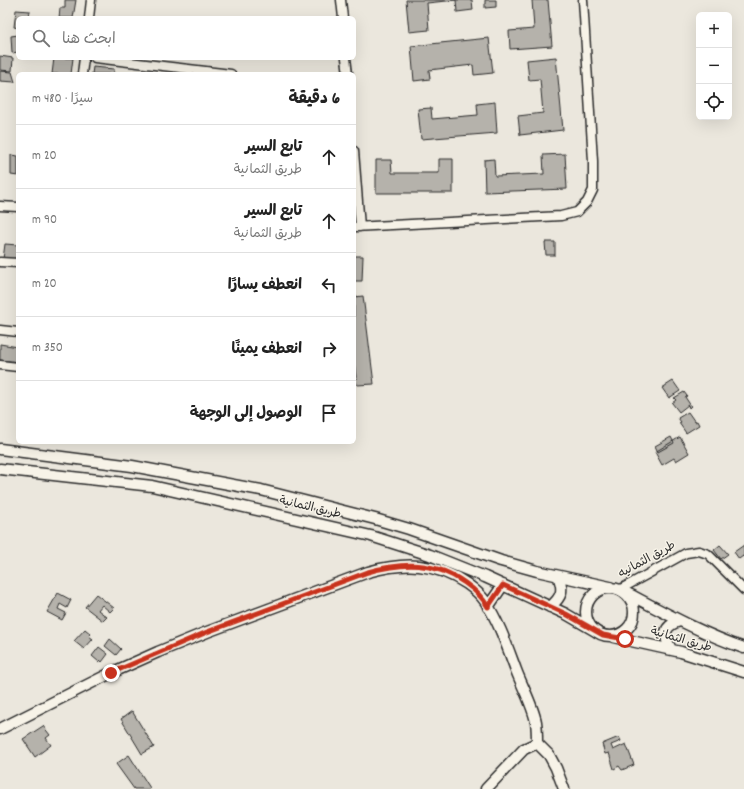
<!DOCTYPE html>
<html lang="ar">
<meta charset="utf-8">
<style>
:root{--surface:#fff;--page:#f2f2f2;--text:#222;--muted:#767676;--line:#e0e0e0}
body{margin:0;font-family:Dekko,"Playpen Sans Arabic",sans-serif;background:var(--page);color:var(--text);direction:rtl}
.controls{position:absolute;right:12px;top:12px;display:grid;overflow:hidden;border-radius:6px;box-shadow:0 4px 16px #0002}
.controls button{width:36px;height:36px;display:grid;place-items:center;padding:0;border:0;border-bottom:1px solid var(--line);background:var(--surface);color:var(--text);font:20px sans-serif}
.stop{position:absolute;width:12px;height:12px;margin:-9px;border:3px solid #c8321e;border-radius:50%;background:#fff}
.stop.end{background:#c8321e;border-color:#fff;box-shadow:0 1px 4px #0008}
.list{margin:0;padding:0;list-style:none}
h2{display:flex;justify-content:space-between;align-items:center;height:52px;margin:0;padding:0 16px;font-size:17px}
h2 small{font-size:13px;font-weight:400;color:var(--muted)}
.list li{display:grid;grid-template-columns:26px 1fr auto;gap:12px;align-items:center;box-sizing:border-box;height:64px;padding:0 16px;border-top:1px solid var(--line)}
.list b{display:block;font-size:15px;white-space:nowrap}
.list p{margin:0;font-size:13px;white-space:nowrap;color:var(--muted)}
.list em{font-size:13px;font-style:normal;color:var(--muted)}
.icon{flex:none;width:22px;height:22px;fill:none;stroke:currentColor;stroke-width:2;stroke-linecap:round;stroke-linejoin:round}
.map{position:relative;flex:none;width:744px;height:789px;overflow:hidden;direction:ltr}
.search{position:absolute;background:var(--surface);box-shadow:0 4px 16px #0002;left:16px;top:16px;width:340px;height:44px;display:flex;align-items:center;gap:10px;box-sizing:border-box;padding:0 14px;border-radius:6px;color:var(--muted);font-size:15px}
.panel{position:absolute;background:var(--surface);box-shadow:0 4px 16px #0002;left:16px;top:72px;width:340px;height:372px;border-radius:6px;direction:rtl}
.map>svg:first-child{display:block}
</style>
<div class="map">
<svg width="744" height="789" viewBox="0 0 744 789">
<rect width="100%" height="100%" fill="#ebe7dd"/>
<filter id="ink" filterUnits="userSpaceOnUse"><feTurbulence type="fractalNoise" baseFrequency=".025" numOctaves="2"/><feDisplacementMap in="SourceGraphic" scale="8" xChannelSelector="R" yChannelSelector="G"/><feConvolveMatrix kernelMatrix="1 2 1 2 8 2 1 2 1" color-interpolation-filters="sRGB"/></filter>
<g filter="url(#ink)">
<path fill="#b5b2ab" stroke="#2b2b2b" d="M65,0H76L73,18H59L60,8H65Z
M406,0H472L473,10L457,12L456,0L427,3L429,30L409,32Z
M485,0H496V7L485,8Z
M532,0H548L552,46L510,49L509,31L534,29Z
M16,10L30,11L29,18H18V28L14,27Z
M18,35V52L12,53L11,36Z
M489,38L493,73L474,75L473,65L429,70L430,79L414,81L411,46Z
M0,56L13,58L12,71L0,70Z
M556,57L563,130L520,135L518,116L543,113L540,79L529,80L527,60Z
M54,58H73L71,74H52Z
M93,67L114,69V74H92Z
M0,71L12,72L15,82L0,81Z
M495,102L497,133L421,139L418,109L431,108L432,119L478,115L477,104Z
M565,154L567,189L485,192L484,160L494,159L495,176L544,174L543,155Z
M11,155L18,156V176L11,175Z
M439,159H453V193H376V160H391L392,173H439Z
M545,242H555V255H546Z
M5,244L18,245V260L3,259Z
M354,256H363L362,281H354Z
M363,296L374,384L357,385L354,361V297Z
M0,344L18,347V362L0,360Z
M673,381L680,391L669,398L662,388Z
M684,392L687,396L685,397L691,406L689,408L688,405L679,412L672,403L676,400L674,398Z
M688,412L695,422L697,421L699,425L686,433L679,423L681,422L678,418Z
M671,437L674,443L658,452L655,446Z
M680,437L689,453L676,461L674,458L662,465L655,452Z
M720,545L728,554L721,559L714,550Z
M744,545V557L743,556L739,559L734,552Z
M58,593L71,600L67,608L60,604L58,609L66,613L62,620L47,612Z
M96,594L114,608L110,612L102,605L98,610L107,617L103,621L85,607Z
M85,629L91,634L89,636L93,639L84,649L74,641Z
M110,639L121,649L116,655L105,646Z
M99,647L108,654L102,662L100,660L99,662L92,656Z
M132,711L154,747L142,754L121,719Z
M43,726L50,735L46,738L51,745L35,757L23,739Z
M619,737L621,741L611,745L613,750L626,744L634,765L622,770L619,766L614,769L609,753L605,754L602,744Z
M129,755L150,788L149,789H134L116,764Z"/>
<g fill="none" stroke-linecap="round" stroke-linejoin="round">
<g stroke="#2b2b2b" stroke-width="11">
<path id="minor" d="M341,0L343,18
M89,18L91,0
M95,58L231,74
M346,58L348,74
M82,74L84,58
M354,151L360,227
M0,206L18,207
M354,227L561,216L577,212L587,202L593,190V161L583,0
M0,262L18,263
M0,330L18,332
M0,365L18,367
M619,590L686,553L699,551L708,554L744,590"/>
</g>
<g stroke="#2b2b2b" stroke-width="13">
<path id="tertiary" d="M0,449L132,466L261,490L375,519L409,529L501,561L537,571L610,587
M0,469L152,486L371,536L430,555L485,577L566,614L597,632
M586 612a24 24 0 1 1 48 0a24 24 0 1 1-48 0Z
M627,593C665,613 703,634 744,648
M488,607L503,585
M550,607C562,597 564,590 558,576
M613,637L681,652L744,672
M671,649C663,635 663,626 680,621
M0,729L111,673L158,652L207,632L368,572C404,562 435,562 467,584C474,589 480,594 485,601C499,622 507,646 516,670C522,686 533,706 536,722C537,729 537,736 537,743L549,755L556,768L564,789
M486,789L524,749L537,743"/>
</g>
<use href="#minor" stroke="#f7f3e8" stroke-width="8"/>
<use href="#tertiary" stroke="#f7f3e8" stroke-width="10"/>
</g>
</g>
<g fill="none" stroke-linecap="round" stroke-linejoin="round" filter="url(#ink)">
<path stroke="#c8321e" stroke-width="5" d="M111,673L207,632L368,572C403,562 435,561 465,583C475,590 482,596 488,607L503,585L566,614L603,635L625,639"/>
</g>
<g text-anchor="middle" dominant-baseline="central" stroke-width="3" stroke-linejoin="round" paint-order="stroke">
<g font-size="12" fill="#2b2b2b" stroke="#f7f3e8">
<text transform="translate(310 508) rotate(13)">طريق الثمانية</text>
<text transform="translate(647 560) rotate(-29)">طريق الثمانيه</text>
<text transform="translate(681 640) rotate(16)">طريق الثمانية</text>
</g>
</g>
</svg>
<div class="controls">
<button>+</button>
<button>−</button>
<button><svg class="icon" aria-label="locate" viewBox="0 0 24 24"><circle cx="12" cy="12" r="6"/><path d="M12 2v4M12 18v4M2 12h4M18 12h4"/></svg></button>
</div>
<div class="stop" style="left:625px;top:639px"></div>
<div class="stop end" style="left:111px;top:673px"></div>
<div class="search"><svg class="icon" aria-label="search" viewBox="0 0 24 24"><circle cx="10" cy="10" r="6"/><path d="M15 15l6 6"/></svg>ابحث هنا</div>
<section class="panel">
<h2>6 دقيقة<small>سيرًا · 480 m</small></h2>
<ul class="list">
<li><svg class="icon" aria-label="ahead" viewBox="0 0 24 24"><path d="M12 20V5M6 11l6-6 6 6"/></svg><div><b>تابع السير</b><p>طريق الثمانية</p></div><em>20 m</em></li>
<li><svg class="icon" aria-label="ahead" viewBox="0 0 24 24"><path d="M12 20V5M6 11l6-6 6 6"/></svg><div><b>تابع السير</b><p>طريق الثمانية</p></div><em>90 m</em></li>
<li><svg class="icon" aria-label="left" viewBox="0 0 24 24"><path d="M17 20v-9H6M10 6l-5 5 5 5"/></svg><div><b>انعطف يسارًا</b></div><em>20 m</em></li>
<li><svg class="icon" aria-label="right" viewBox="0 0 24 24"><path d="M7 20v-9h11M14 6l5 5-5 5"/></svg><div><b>انعطف يمينًا</b></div><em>350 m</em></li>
<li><svg class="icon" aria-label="arrive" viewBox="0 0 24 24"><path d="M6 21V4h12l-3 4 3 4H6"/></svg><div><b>الوصول إلى الوجهة</b></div></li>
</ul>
</section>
</div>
